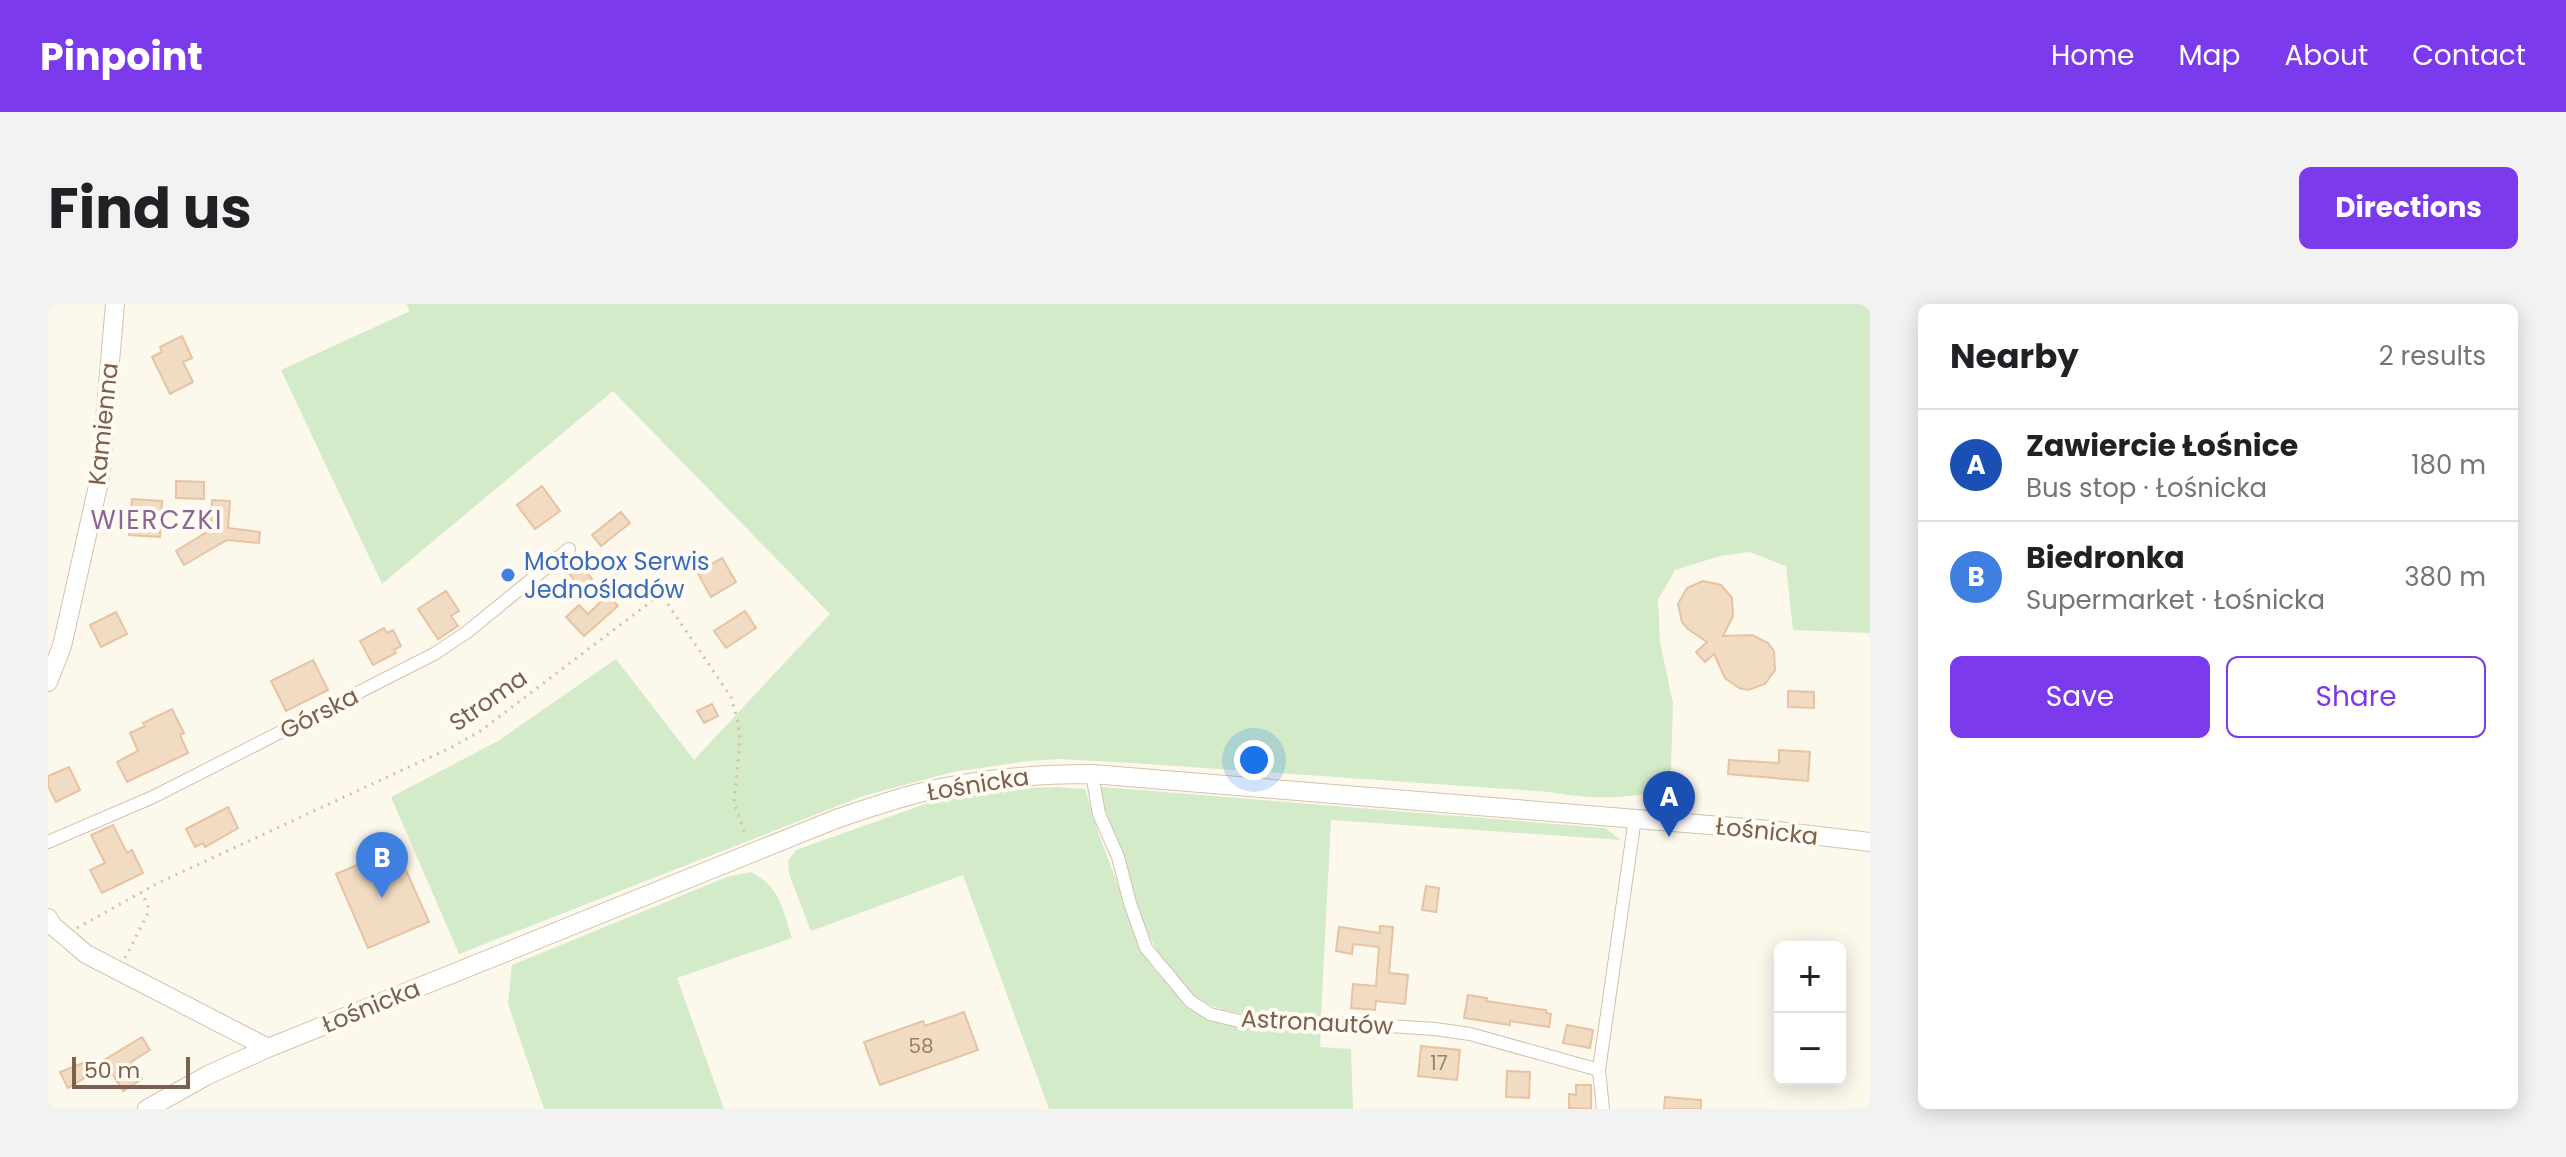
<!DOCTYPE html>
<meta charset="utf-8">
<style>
:root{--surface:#fff;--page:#f2f2f2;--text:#202124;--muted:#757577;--line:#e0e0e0;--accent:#7c3aed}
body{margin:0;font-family:Poppins,sans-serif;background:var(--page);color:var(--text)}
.controls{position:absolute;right:24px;bottom:24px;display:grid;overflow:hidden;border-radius:12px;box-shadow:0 4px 20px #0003}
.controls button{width:72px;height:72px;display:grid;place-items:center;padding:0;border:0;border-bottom:2px solid var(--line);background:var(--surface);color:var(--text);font:40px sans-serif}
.scale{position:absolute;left:24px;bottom:20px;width:118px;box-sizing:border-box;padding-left:8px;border:4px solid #79614d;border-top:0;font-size:22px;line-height:28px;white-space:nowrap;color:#79614d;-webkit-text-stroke:6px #fffbf2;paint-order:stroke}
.you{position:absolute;left:1206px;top:456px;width:28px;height:28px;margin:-20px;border:6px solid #fff;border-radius:50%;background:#1a73e8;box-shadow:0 0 0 12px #1a73e833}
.badge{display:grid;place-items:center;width:52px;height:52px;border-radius:50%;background:var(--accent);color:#fff;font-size:26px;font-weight:700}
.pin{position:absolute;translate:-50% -66px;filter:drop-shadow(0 2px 4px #0008)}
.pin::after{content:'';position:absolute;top:42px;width:28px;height:24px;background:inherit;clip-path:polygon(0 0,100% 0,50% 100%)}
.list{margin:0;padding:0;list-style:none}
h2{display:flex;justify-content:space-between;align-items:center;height:104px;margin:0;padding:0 32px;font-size:34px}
h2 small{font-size:26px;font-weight:400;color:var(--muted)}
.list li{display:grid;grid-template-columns:52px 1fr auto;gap:24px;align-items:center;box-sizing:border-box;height:112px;padding:0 32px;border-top:2px solid var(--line)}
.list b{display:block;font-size:30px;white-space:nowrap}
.list p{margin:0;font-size:26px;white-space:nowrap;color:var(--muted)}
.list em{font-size:26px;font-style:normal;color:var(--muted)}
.actions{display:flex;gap:16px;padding:24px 32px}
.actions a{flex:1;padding:18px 0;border:2px solid var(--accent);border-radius:12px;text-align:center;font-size:28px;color:var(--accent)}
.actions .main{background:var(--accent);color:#fff}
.map{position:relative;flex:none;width:1822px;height:805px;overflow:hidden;border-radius:12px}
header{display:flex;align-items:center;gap:48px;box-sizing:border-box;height:112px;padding:0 40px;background:var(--accent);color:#fff}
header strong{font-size:38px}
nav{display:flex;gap:44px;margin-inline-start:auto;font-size:28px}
.intro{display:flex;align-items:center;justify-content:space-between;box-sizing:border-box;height:192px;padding:0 48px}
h1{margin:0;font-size:56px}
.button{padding:20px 36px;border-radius:12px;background:var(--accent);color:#fff;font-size:28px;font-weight:700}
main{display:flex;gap:48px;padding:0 48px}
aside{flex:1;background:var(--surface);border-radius:12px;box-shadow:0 4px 20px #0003}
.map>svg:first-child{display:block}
</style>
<header>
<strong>Pinpoint</strong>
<nav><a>Home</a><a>Map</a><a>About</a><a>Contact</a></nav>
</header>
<div class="intro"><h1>Find us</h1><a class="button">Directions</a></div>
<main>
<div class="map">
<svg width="1822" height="805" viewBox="0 0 1822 805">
<rect width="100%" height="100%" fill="#fdf8ec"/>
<path fill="#d3ebc9" d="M358,0H1822V329L1745,326L1738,262L1702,248L1672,252L1627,266L1610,296L1612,338L1625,399L1623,465L1619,486C1577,495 1545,496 1502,488L1085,459L1011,455L980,457L905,468L815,492L411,650L343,493L450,437L568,355L646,456L782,310L565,87L334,280L233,66L362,7Z
M1010,483L1037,485L1050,528L1092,640L1104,663L1141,703L1213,722L1273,726L1272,743L1303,745L1305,805H1001L915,571L763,627L741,570L740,557L748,546L894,494L940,485Z
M1055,483L1557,524L1573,536L1283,516L1273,713C1238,711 1197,715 1164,702C1104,680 1064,544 1050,485Z
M703,568C733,584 734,604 744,634L629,674L676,805H496L460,700L464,661L679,573Z"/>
<path fill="#f2dbc3" stroke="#e5c3a3" stroke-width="2" d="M134,32L144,54L135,58L145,78L122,90L104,53L114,48L112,43Z
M128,177L156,178V195L128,194Z
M494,182L512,207L487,225L469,201Z
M84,195L114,197L112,233L81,231Z
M164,196L182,197L180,224L212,228L211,239L179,236L136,261L128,247L162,226Z
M573,208L582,219L553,242L544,231Z
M527,252L544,275L532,284L515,261Z
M674,254L688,278L663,293L649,268Z
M1655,277L1673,281L1684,294L1685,312L1675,332L1704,331L1720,339L1726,347L1727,366L1717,380L1700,386L1691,384L1677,374L1666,350L1657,358L1648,348L1659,338L1640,325L1634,318L1630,300L1639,284Z
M398,287L411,307L403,312L410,322L390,335L370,305Z
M560,291L570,302L536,332L518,313L531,301L540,310Z
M697,307L708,324L678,344L666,327Z
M68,308L79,330L53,343L42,321Z
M336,324L339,329L345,326L353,342L346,346L348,349L325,361L312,337Z
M265,356L280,386L238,407L223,377Z
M1740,387L1766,388V404L1740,403Z
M664,400L670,412L656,419L649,407Z
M124,405L136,429L132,431L140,449L79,478L69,458L90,447L82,429L97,422L95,419Z
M1731,446L1762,448L1760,477L1680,470L1681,456L1731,459Z
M21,463L32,486L8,498L0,482V472Z
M180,503L190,524L157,543L155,539L147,543L138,525Z
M65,521L79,549L84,546L95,569L54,589L42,566L57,559L43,531Z
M348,544L381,618L320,644L288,570Z
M1378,582L1391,584L1388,608L1374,606Z
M1332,622L1345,623L1341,669L1360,671L1357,700L1328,697L1327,706L1303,704L1305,680L1328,682L1331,643L1305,640L1304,650L1288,647L1291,623L1332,629Z
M1420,691L1439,694L1438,697L1498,706V709L1503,710L1501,723L1462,717V721L1416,714Z
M916,708L930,746L832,781L816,738L875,717L877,722Z
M1519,721L1545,726L1542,744L1515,739Z
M94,733L102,746L83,758L94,775L75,787L56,756Z
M1373,742L1412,746L1409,776L1370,772Z
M40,757L46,768L20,784L12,768Z
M1459,767L1482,768L1481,794L1458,793Z
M1528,781H1543V805L1521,804V790L1528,791Z
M1617,793L1653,796V805H1616Z"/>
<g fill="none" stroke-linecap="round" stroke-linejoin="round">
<g stroke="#d0c1b0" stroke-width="14">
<path id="street" d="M1044,470L1051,510L1070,553L1082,599L1098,644L1142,697L1162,710L1191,717L1279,718L1387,725L1422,730L1551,766
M0,538L105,493L386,350L419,328L521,245
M1555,805L1551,766L1587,514"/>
</g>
<g stroke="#d3c2ae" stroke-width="20">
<path id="secondary" d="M0,378L14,342L52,173L67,0
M0,614L5,622L38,650L220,744
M99,805L160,771L220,744L788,515C815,506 843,496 871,489C927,475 986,470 1044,470L1722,526L1822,538"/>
</g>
<path stroke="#d8bea5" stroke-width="3" stroke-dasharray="2 6" stroke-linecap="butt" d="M29,624L108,580L402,444L431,428L613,290L683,393L690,418L692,436L686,498L698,533
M77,654L100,609V603L94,588"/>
<use href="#street" stroke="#fff" stroke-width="12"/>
<use href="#secondary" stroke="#fff" stroke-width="18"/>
</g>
<circle fill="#3f7fe0" stroke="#fffbf2" stroke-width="3" cx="460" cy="271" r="8"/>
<g text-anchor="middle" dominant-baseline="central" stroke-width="8" stroke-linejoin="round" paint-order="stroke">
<g font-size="20" fill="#97806a">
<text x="873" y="742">58</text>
<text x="1391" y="759">17</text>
</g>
<g font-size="24" fill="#79614d" stroke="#fffbf2">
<text transform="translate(55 120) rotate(-84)">Kamienna</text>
<text transform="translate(440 396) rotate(-35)">Stroma</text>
<text transform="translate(271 409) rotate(-27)">Górska</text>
<text transform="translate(930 480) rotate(-9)">Łośnicka</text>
<text transform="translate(1719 527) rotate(6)">Łośnicka</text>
<text transform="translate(323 702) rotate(-22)">Łośnicka</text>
<text transform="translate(1269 718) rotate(3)">Astronautów</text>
</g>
<g font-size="24" fill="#366cbe" stroke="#fffbf2" text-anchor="start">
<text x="476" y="257">Motobox Serwis<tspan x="476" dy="28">Jednośladów</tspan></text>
</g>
<g font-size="26" letter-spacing="2" fill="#8a6694" stroke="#fffbf2">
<text x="109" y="216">WIERCZKI</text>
</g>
</g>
</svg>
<div class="controls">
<button>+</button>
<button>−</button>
</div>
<div class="scale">50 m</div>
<div class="you"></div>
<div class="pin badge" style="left:1621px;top:533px;background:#1a4fb4">A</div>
<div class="pin badge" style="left:334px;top:594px;background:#3f7fe0">B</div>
</div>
<aside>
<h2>Nearby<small>2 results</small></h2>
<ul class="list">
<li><span class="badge" style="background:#1a4fb4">A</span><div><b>Zawiercie Łośnice</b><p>Bus stop · Łośnicka</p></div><em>180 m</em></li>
<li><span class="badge" style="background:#3f7fe0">B</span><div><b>Biedronka</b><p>Supermarket · Łośnicka</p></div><em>380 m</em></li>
</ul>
<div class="actions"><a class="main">Save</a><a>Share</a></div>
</aside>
</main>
